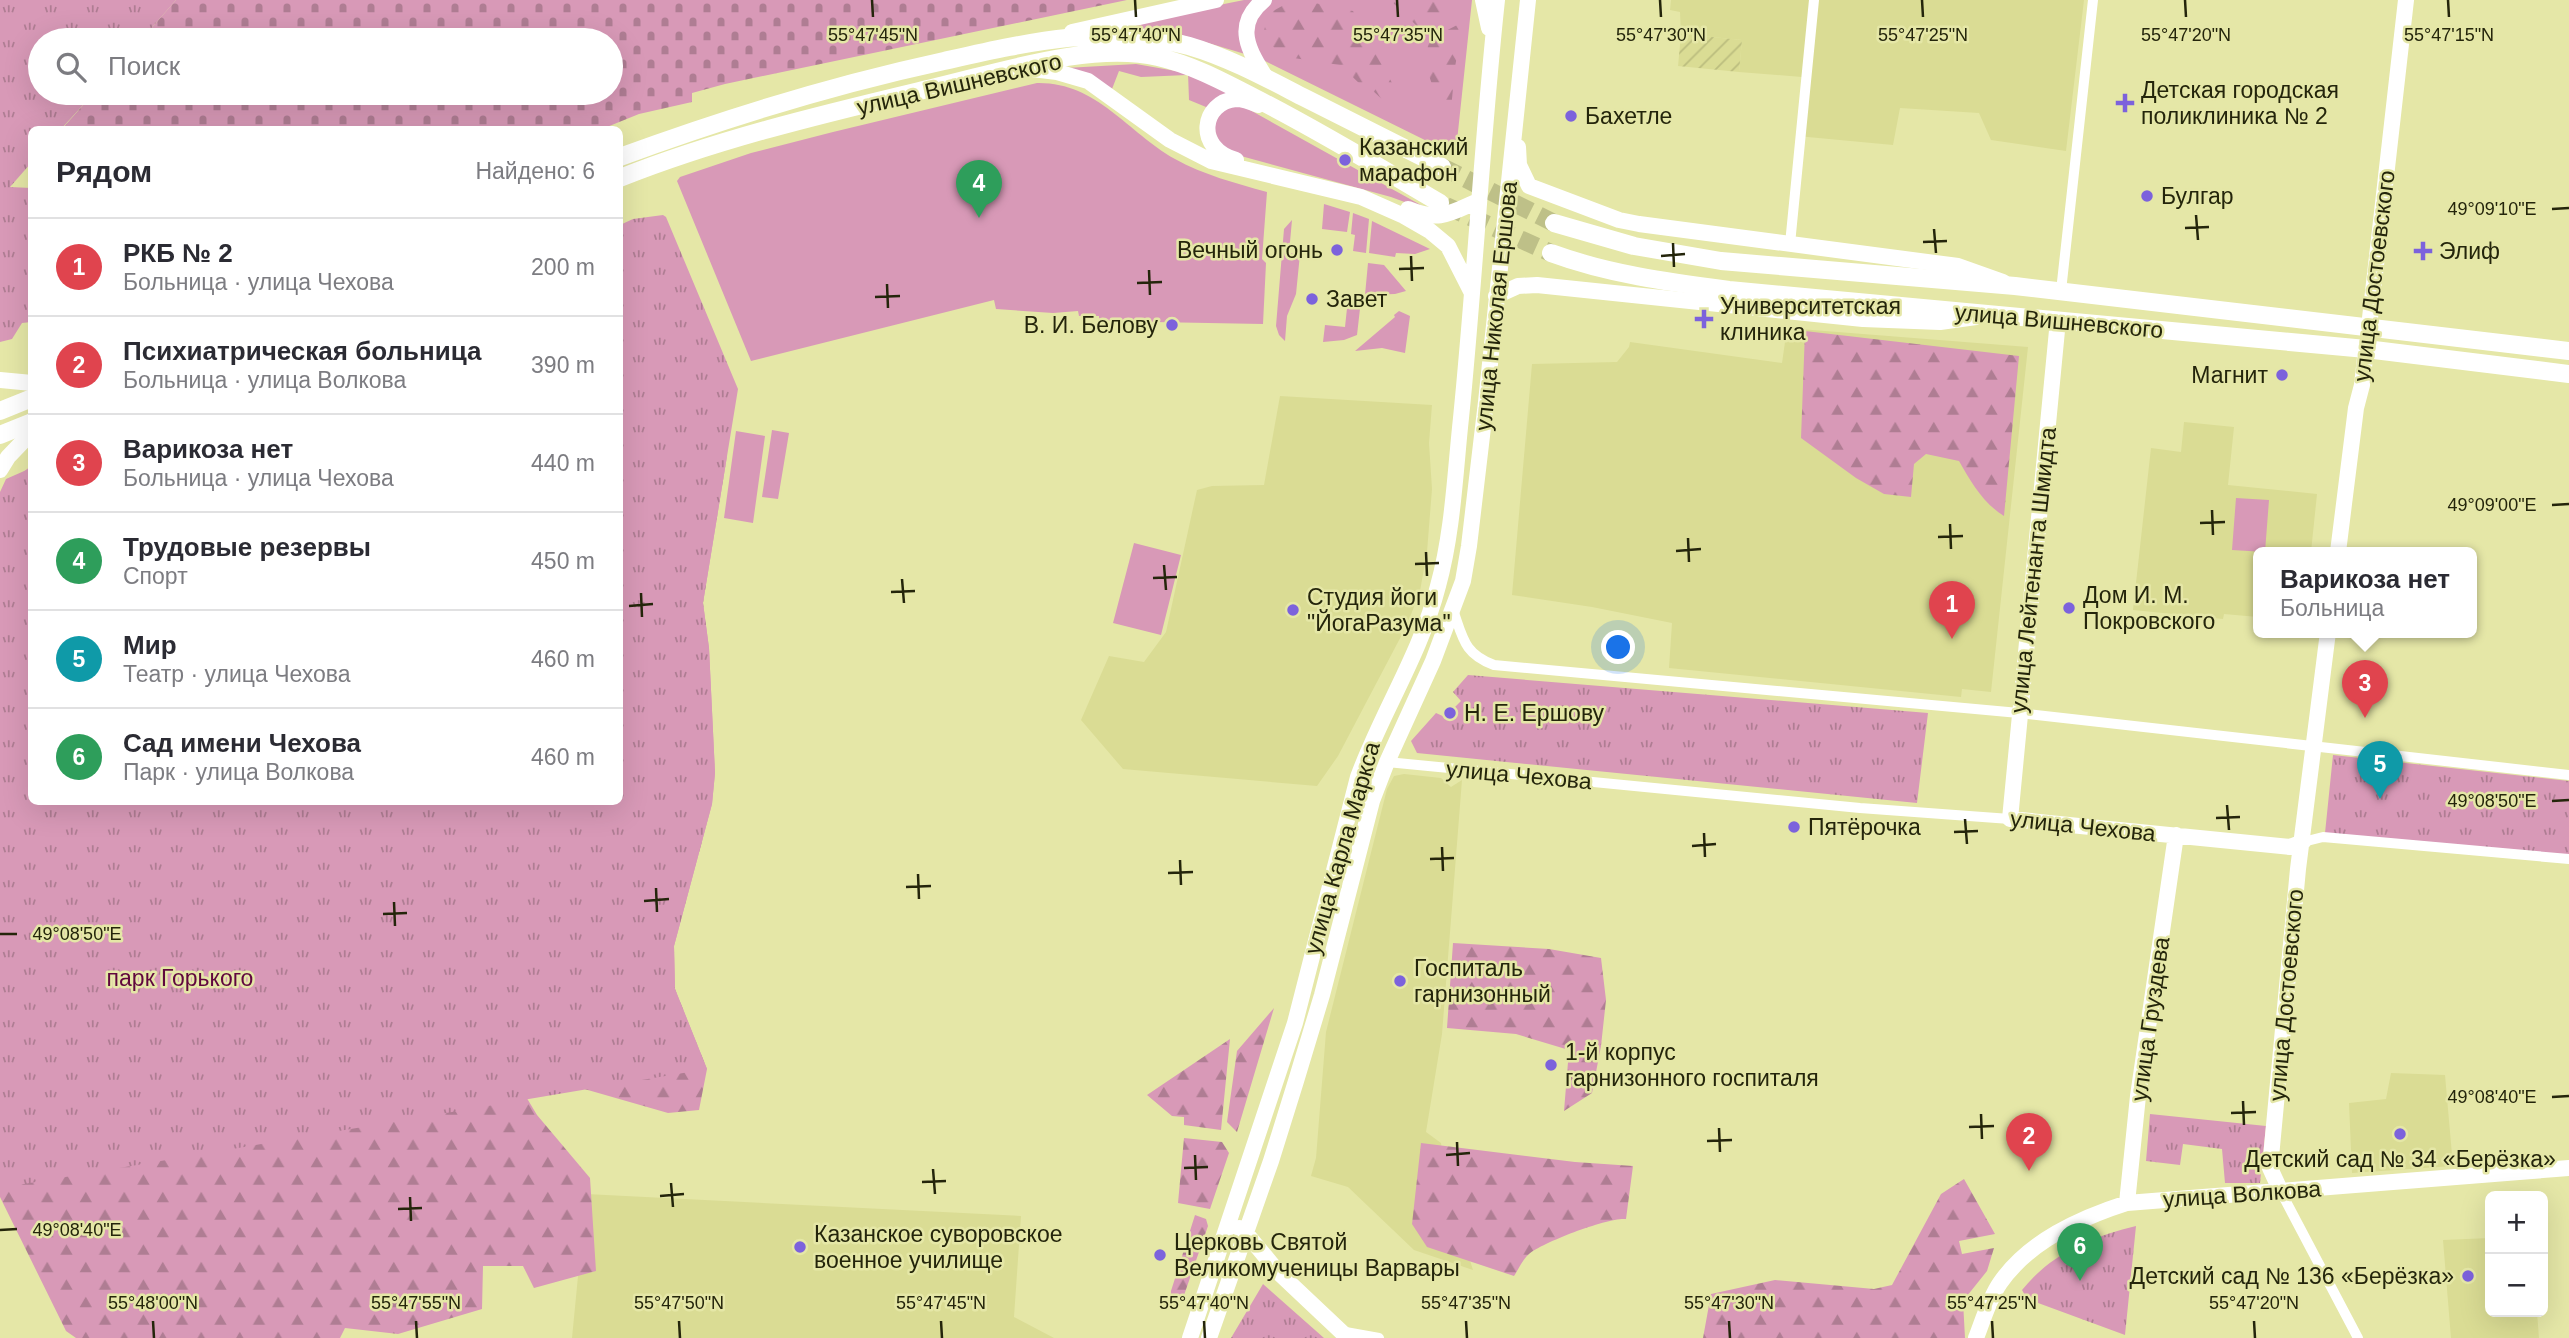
<!DOCTYPE html>
<html lang="ru">
<meta charset="utf-8">
<style>
:root{--surface:#fff;--page:#f7f7f7;--text:#2b2b33;--muted:#7c7c81;--line:#e1e1e2;--accent:#db2777}
body{margin:0;font-family:Arial,sans-serif;background:var(--page);color:var(--text)}
.controls{position:absolute;right:21px;bottom:21px;display:grid;overflow:hidden;border-radius:10px;box-shadow:0 7px 28px #0002}
.controls button{width:63px;height:63px;display:grid;place-items:center;padding:0;border:0;border-bottom:2px solid var(--line);background:var(--surface);color:var(--text);font:35px sans-serif}
.you{position:absolute;left:1619px;top:648px;width:24px;height:24px;margin:-18px;border:5px solid #fff;border-radius:50%;background:#1a73e8;box-shadow:0 0 0 10px #1a73e833}
.badge{display:grid;place-items:center;width:46px;height:46px;border-radius:50%;background:var(--accent);color:#fff;font-size:23px;font-weight:700}
.pin{position:absolute;translate:-50% -58px;filter:drop-shadow(0 2px 4px #0008)}
.pin::after{content:'';position:absolute;top:37px;width:24px;height:21px;background:inherit;clip-path:polygon(0 0,100% 0,50% 100%)}
.popup{position:absolute;left:2253px;top:547px;width:224px;height:91px;box-sizing:border-box;display:grid;place-content:center;border-radius:10px;background:var(--surface);filter:drop-shadow(0 2px 5px #0005);font-size:23px;white-space:nowrap;color:var(--muted)}
.popup b{font-size:26px;color:var(--text)}
.popup::after{content:'';position:absolute;left:50%;top:100%;margin-left:-14px;border:14px solid transparent;border-top-color:var(--surface)}
.list{margin:0;padding:0;list-style:none}
h2{display:flex;justify-content:space-between;align-items:center;height:91px;margin:0;padding:0 28px;font-size:30px}
h2 small{font-size:23px;font-weight:400;color:var(--muted)}
.list li{display:grid;grid-template-columns:46px 1fr auto;gap:21px;align-items:center;box-sizing:border-box;height:98px;padding:0 28px;border-top:2px solid var(--line)}
.list b{display:block;font-size:26px;white-space:nowrap}
.list p{margin:0;font-size:23px;white-space:nowrap;color:var(--muted)}
.list em{font-size:23px;font-style:normal;color:var(--muted)}
.icon{flex:none;width:38px;height:38px;fill:none;stroke:currentColor;stroke-width:2;stroke-linecap:round;stroke-linejoin:round}
.map{position:relative;flex:none;width:2569px;height:1338px;overflow:hidden}
.search{position:absolute;background:var(--surface);box-shadow:0 7px 28px #0002;left:28px;top:28px;width:595px;height:77px;display:flex;align-items:center;gap:18px;box-sizing:border-box;padding:0 24px;border-radius:38px;color:var(--muted);font-size:26px}
.panel{position:absolute;background:var(--surface);box-shadow:0 7px 28px #0002;left:28px;top:126px;width:595px;height:679px;border-radius:10px}
.map>svg:first-child{display:block}
</style>
<div class="map">
<svg width="2569" height="1338" viewBox="0 0 2569 1338">
<defs>
<pattern id="industrial-furrows" width="10" height="10" patternUnits="userSpaceOnUse" patternTransform="scale(1.75)"><rect width="10" height="10" fill="#dadc94"/><path d="M-1 1l2-2M0 10L10 0M9 11l2-2" fill="none" stroke="#bbbd7e"/></pattern>
<pattern id="forest-firs" width="22" height="20" patternUnits="userSpaceOnUse" patternTransform="scale(1.75)"><rect width="22" height="20" fill="#d899b7"/><path d="M5 1l3.5 6h-7zM16 11l3.5 6h-7z" fill="#af7d93"/></pattern>
<pattern id="cemetery-stones" width="16" height="16" patternUnits="userSpaceOnUse" patternTransform="scale(1.75)"><rect width="16" height="16" fill="#d899b7"/><path d="M2 7V4a2 2 0 0 1 4 0v3zM10 15v-3a2 2 0 0 1 4 0v3z" fill="#af7d93"/></pattern>
<pattern id="park-tufts" width="24" height="20" patternUnits="userSpaceOnUse" patternTransform="scale(1.75)"><rect width="24" height="20" fill="#d899b7"/><path d="M3 7l-1-3M5 7V3M7 7l1-3M15 17l-1-3M17 17v-4M19 17l1-3" fill="none" stroke="#af7d93"/></pattern>
</defs>
<rect width="100%" height="100%" fill="#e5e7a7"/>
<path fill="#dadc94" d="M1671,0H2084L2066,151L1991,140L1979,113L1900,108L1893,145L1797,136L1802,77L1739,72L1742,40L1681,34L1680,12L1670,10Z
M1787,328L2028,347L1991,692L1962,689L1961,697L1669,668L1672,623L1592,607L1512,595L1532,364L1617,362L1629,347L1630,342L1782,363Z
M1280,396L1432,405L1429,443L1432,489L1427,552L1420,591L1407,625L1338,756L1317,786L1123,769L1081,720L1109,656L1144,662L1166,632L1197,490L1212,486L1264,485Z
M2184,422L2234,427L2228,485L2317,494L2311,552H2258V617L2224,614L2223,619L2133,610L2151,448L2181,452Z
M1404,774L1441,778L1451,787L1462,780L1442,1034L1426,1132L1441,1143L1448,1191L1473,1270L1414,1250L1348,1187L1311,1176L1316,1158L1326,1032L1387,789L1394,776Z
M2391,1073L2445,1075L2453,1166L2352,1173L2349,1103L2386,1099Z
M586,1194L1021,1216L1014,1317L1054,1338H572Z
M2490,1238V1312H2537L2539,1338H2451L2443,1240Z"/>
<path fill="url(#industrial-furrows)" d="M1681,34L1742,40L1739,72L1678,66Z"/>
<path fill="#d899b7" d="M1244,0H1257L1245,54L1178,34L1126,29L1125,24Z
M1269,0H1472L1457,141L1453,146L1441,148L1263,60L1250,36L1263,4Z
M1136,64L1187,73V75L1141,77L1119,71L1112,89L1066,68Z
M1188,73L1231,94L1201,120L1206,107L1189,100Z
M1037,83C1097,82 1127,132 1175,159C1204,175 1235,183 1267,192L1262,259L1266,263L1263,324L1099,321V316H1079L1078,311L1053,313L996,309L994,300L751,361L677,181L680,177L751,153L833,132Z
M1241,105L1437,214L1391,197L1230,153L1221,148L1213,126L1223,109Z
M1324,204L1350,212L1347,232L1322,229Z
M1353,213L1369,219L1366,253L1353,251L1355,235L1351,234Z
M1292,220L1289,253L1300,254L1296,294L1287,316L1285,341L1279,335L1276,326L1284,229Z
M1372,221L1430,249L1415,254L1396,253L1395,257L1369,253Z
M1368,263L1384,265L1406,291L1395,294L1365,295Z
M1348,299L1361,300L1357,335L1344,340L1323,342L1325,325L1345,327Z
M1399,311L1410,316L1405,353L1382,348L1355,351L1395,317L1394,315Z
M772,430L789,433L778,499L762,497Z
M736,431L765,436L753,523L724,518Z
M2236,498L2269,500L2265,552L2232,550Z
M1134,543L1181,555L1161,635L1113,623Z"/>
<path fill="url(#forest-firs)" d="M1390,0H1455L1453,7L1437,25L1418,27Z
M1305,1L1353,11L1404,105L1385,102L1372,90L1360,84L1340,65L1287,57L1277,51L1268,41L1264,31L1268,14L1282,6Z
M1463,22L1455,67L1450,120C1437,97 1419,67 1430,39Z
M1805,331L2019,356L2004,516C1983,503 1971,482 1959,461L1926,454L1914,464L1911,497L1884,494L1856,478L1801,438Z
M727,456L703,603L709,648L715,773L712,804L674,946L675,989L707,1069L699,1110L668,1113L560,1082L525,1095L537,1115L590,1178L596,1271L534,1288L523,1266H483L482,1309L398,1334L345,1328L340,1338H76L66,1331L0,1197V566L17,477L31,466L32,802H620V539Z
M1453,943L1549,949L1601,958L1606,1000L1601,1046L1592,1093L1564,1111L1569,1050L1516,1034L1447,1028Z
M1274,1008L1237,1132L1227,1122L1237,1051Z
M1230,1039L1221,1130L1184,1125V1117L1172,1116L1147,1095Z
M1184,1138L1222,1142L1229,1153L1210,1209L1178,1203Z
M1421,1143L1575,1162L1633,1166L1626,1219C1609,1217 1543,1242 1529,1254C1523,1259 1518,1270 1514,1276L1427,1247L1412,1224Z
M1964,1179L1995,1234L1959,1241L1962,1254L1994,1248L1987,1271L1963,1301L1965,1338H1703L1711,1294L1775,1280L1874,1289L1892,1285L1941,1194Z
M1195,1215L1206,1219L1208,1226L1182,1301L1171,1297V1291Z"/>
<path fill="url(#cemetery-stones)" d="M176,0H1127L725,84L692,93V102L639,114L602,129L61,130L94,93H611V40H141Z"/>
<path fill="url(#park-tufts)" d="M0,0H176L141,40H40V93H94L61,129L32,130L31,163L10,187L31,188V322L22,323L12,339L0,342Z
M663,215L666,217L738,389L703,603L709,648L715,773L712,804L674,946L675,989L707,1069L0,1188V492L6,479L31,468L32,802H620V225L633,219Z
M1468,675L1928,713L1917,803L1417,753L1411,741L1436,713L1445,717L1461,701L1453,692Z
M2333,755L2569,781V855L2325,833Z
M2150,1114L2266,1126L2260,1183H2225L2222,1149L2183,1144L2180,1165L2146,1161Z
M2136,1226L2125,1335L2027,1299L2022,1290C2052,1253 2091,1237 2136,1226Z
M1263,1284L1324,1338H1231Z"/>
<g fill="none" stroke-linecap="round" stroke-linejoin="round">
<path stroke="#bec088" stroke-width="18" stroke-dasharray="18 9" stroke-linecap="butt" d="M1442,167L1554,223
M1446,206L1551,253"/>
<path stroke="#fff" stroke-width="10" d="M1790,244L1814,0
M2061,291L2093,0
M1453,610C1463,638 1464,654 1494,665L2019,713L2569,775
M1387,762L1860,808L2010,819
M2303,842L2323,837L2569,859
M2281,1192L2358,1338
M1340,1331L1379,1338"/>
<path stroke="#fff" stroke-width="16" d="M1264,0C1233,25 1249,51 1266,78
M1483,0L1489,28
M1072,32L1216,0
M1024,68L1057,72L1088,81L1170,140L1211,161L1361,197L1404,216L1430,231L1448,246L1472,293
M1518,147L1519,165L1529,186L1619,220L1639,224L1958,266L2003,282
M1236,160C1194,148 1202,102 1236,99C1244,99 1251,102 1258,105
M1408,209C1439,222 1449,214 1478,201
M1496,296L1518,286L1537,285L1863,319L1940,322L1976,317
M2058,320L2010,819L2290,847L2303,842
M2369,327L2406,0
M0,380L32,383
M0,470L8,457L32,432
M2338,552L2356,408L2362,385L2366,349
M2281,1192L2270,1168L2298,869L2328,632
M2127,1203L2138,1096L2176,835
M1239,1228L1245,1232L1279,1273L1348,1338
M1190,1338L1295,1023L1358,777C1382,712 1421,653 1438,586C1453,532 1455,473 1461,418C1475,279 1482,139 1497,0
M1209,1338L1271,1161L1296,1081L1322,995L1372,801L1387,762L1433,661L1463,581L1469,546L1486,402L1528,0
M1976,1338C1983,1320 1989,1299 2000,1283C2029,1241 2080,1218 2127,1203L2569,1168"/>
<path stroke="#fff" stroke-width="18" d="M620,157C726,118 833,85 944,61C1024,43 1108,23 1189,46C1230,58 1268,79 1305,98C1351,121 1397,144 1442,167
M620,178C723,137 832,112 940,86C1004,71 1093,42 1158,57C1193,65 1224,82 1255,98C1318,130 1379,167 1440,203
M1554,223L1634,246L1721,261L2015,286L2569,351
M1551,253C1608,274 1668,282 1729,290L2366,349L2569,374
M0,411L32,398
M0,435L32,422"/>
</g>
<path fill="none" stroke="#24250b" stroke-width="2.5" d="M872,0L873,17M1135,0L1136,17M1397,0L1398,17M1660,0L1661,17M1922,0L1923,17M2185,0L2186,17M2448,0L2449,17M2552,209L2569,208M2196,215L2198,240M2185,228L2209,227M1934,229L1936,253M1923,242L1947,241M1673,243L1674,267M1411,256L1412,281M1661,256L1685,254M1399,269L1424,268M1149,270L1150,295M1137,283L1162,282M887,284L888,308M875,297L900,296M2552,505L2569,504M2212,510L2213,535M2200,523L2225,522M1950,524L1951,549M1938,537L1963,536M1688,538L1689,562M1676,551L1701,549M1426,552L1427,576M1415,564L1439,563M1164,565L1166,590M1153,578L1177,577M902,579L904,603M891,592L915,591M641,593L642,617M629,606L653,604M2552,801L2569,800M2227,805L2229,830M2216,818L2240,817M1965,819L1967,844M1954,832L1978,831M1704,833L1705,857M1692,846L1716,844M1442,847L1443,871M1430,859L1454,858M1180,860L1181,885M1168,873L1193,872M918,874L919,899M906,887L931,886M656,888L657,912M644,901L669,899M394,902L395,926M383,914L407,913M0,934H17M2552,1097L2569,1096M2243,1101L2244,1125M2231,1113L2256,1112M1981,1114L1982,1139M1969,1127L1994,1126M1719,1128L1720,1152M1707,1141L1732,1140M1457,1142L1458,1166M1195,1155L1196,1180M1446,1155L1470,1153M1184,1168L1208,1167M933,1169L935,1194M922,1182L946,1181M671,1183L673,1207M660,1196L684,1194M410,1197L411,1221M398,1209L422,1208M0,1230L17,1229M153,1321L154,1338M416,1321L417,1338M679,1321L680,1338M941,1321L942,1338M1204,1321L1205,1338M1466,1321L1467,1338M1729,1321L1730,1338M1992,1321L1993,1338M2254,1321L2255,1338"/>
<g fill="#7c62dc" stroke="#e5e7a7" stroke-width="2.5">
<path d="M2121.5 92.5h7v7h7v7h-7v7h-7v-7h-7v-7h7z"/>
<circle cx="1571" cy="116" r="7"/>
<circle cx="1345" cy="160" r="7"/>
<circle cx="2147" cy="196" r="7"/>
<circle cx="1337" cy="250" r="7"/>
<path d="M2419.5 240.5h7v7h7v7h-7v7h-7v-7h-7v-7h7z"/>
<circle cx="1312" cy="299" r="7"/>
<path d="M1700.5 308.5h7v7h7v7h-7v7h-7v-7h-7v-7h7z"/>
<circle cx="1172" cy="325" r="7"/>
<circle cx="2282" cy="375" r="7"/>
<circle cx="2069" cy="608" r="7"/>
<circle cx="1293" cy="610" r="7"/>
<circle cx="1450" cy="713" r="7"/>
<circle cx="1794" cy="827" r="7"/>
<circle cx="1400" cy="981" r="7"/>
<circle cx="1551" cy="1065" r="7"/>
<circle cx="2400" cy="1134" r="7"/>
<circle cx="800" cy="1247" r="7"/>
<circle cx="1160" cy="1255" r="7"/>
<circle cx="2468" cy="1276" r="7"/>
</g>
<g text-anchor="middle" dominant-baseline="central" stroke-width="5" stroke-linejoin="round" paint-order="stroke">
<g font-size="23" fill="#24250b" stroke="#e5e7a7">
<text transform="translate(959 84) rotate(-13)">улица Вишневского</text>
<text transform="translate(2374 276) rotate(-83)">улица Достоевского</text>
<text transform="translate(1496 306) rotate(-84)">улица Николая Ершова</text>
<text transform="translate(2059 321) rotate(5)">улица Вишневского</text>
<text transform="translate(2033 570) rotate(-84)">улица Лейтенанта Шмидта</text>
<text transform="translate(1519 775) rotate(5)">улица Чехова</text>
<text transform="translate(2083 826) rotate(6)">улица Чехова</text>
<text transform="translate(1342 848) rotate(-74)">улица Карла Маркса</text>
<text transform="translate(2286 995) rotate(-85)">улица Достоевского</text>
<text transform="translate(2150 1019) rotate(-82)">улица Груздева</text>
<text transform="translate(2242 1194) rotate(-4)">улица Волкова</text>
</g>
<g font-size="23" fill="#24250b" stroke="#e5e7a7" text-anchor="start">
<text x="2141" y="90">Детская городская<tspan x="2141" dy="26">поликлиника № 2</tspan></text>
<text x="1585" y="116">Бахетле</text>
<text x="1359" y="147">Казанский<tspan x="1359" dy="26">марафон</tspan></text>
<text x="2161" y="196">Булгар</text>
<text x="1323" y="250" text-anchor="end">Вечный огонь</text>
<text x="2439" y="251">Элиф</text>
<text x="1326" y="299">Завет</text>
<text x="1720" y="306">Университетская<tspan x="1720" dy="26">клиника</tspan></text>
<text x="1158" y="325" text-anchor="end">В. И. Белову</text>
<text x="2268" y="375" text-anchor="end">Магнит</text>
<text x="2083" y="595">Дом И. М.<tspan x="2083" dy="26">Покровского</tspan></text>
<text x="1307" y="597">Студия йоги<tspan x="1307" dy="26">"ЙогаРазума"</tspan></text>
<text x="1464" y="713">Н. Е. Ершову</text>
<text x="1808" y="827">Пятёрочка</text>
<text x="1414" y="968">Госпиталь<tspan x="1414" dy="26">гарнизонный</tspan></text>
<text x="1565" y="1052">1-й корпус<tspan x="1565" dy="26">гарнизонного госпиталя</tspan></text>
<text x="2400" y="1159" text-anchor="middle">Детский сад № 34 «Берёзка»</text>
<text x="814" y="1234">Казанское суворовское<tspan x="814" dy="26">военное училище</tspan></text>
<text x="1174" y="1242">Церковь Святой<tspan x="1174" dy="26">Великомученицы Варвары</tspan></text>
<text x="2454" y="1276" text-anchor="end">Детский сад № 136 «Берёзка»</text>
</g>
<g font-size="23" fill="#60073e" stroke="#e5e7a7">
<text x="180" y="978">парк Горького</text>
</g>
</g>
<g font-size="18" text-anchor="middle" fill="#24250b" stroke="#e5e7a7" stroke-width="5" stroke-linejoin="round" paint-order="stroke">
<text x="873" y="41">55°47'45"N</text>
<text x="1136" y="41">55°47'40"N</text>
<text x="1398" y="41">55°47'35"N</text>
<text x="1661" y="41">55°47'30"N</text>
<text x="1923" y="41">55°47'25"N</text>
<text x="2186" y="41">55°47'20"N</text>
<text x="2449" y="41">55°47'15"N</text>
<text x="2492" y="215">49°09'10"E</text>
<text x="2492" y="511">49°09'00"E</text>
<text x="2492" y="807">49°08'50"E</text>
<text x="77" y="940">49°08'50"E</text>
<text x="2492" y="1103">49°08'40"E</text>
<text x="77" y="1236">49°08'40"E</text>
<text x="153" y="1309">55°48'00"N</text>
<text x="416" y="1309">55°47'55"N</text>
<text x="679" y="1309">55°47'50"N</text>
<text x="941" y="1309">55°47'45"N</text>
<text x="1204" y="1309">55°47'40"N</text>
<text x="1466" y="1309">55°47'35"N</text>
<text x="1729" y="1309">55°47'30"N</text>
<text x="1992" y="1309">55°47'25"N</text>
<text x="2254" y="1309">55°47'20"N</text>
</g>
</svg>
<div class="controls">
<button>+</button>
<button>−</button>
</div>
<div class="you"></div>
<div class="pin badge" style="left:1952px;top:639px;background:#e0444e">1</div>
<div class="pin badge" style="left:2029px;top:1171px;background:#e0444e">2</div>
<div class="pin badge" style="left:2365px;top:718px;background:#e0444e">3</div>
<div class="popup"><b>Варикоза нет</b>Больница</div>
<div class="pin badge" style="left:979px;top:218px;background:#2e9e5b">4</div>
<div class="pin badge" style="left:2380px;top:799px;background:#0f9aa8">5</div>
<div class="pin badge" style="left:2080px;top:1281px;background:#2e9e5b">6</div>
<div class="search"><svg class="icon" aria-label="search" viewBox="0 0 24 24"><circle cx="10" cy="10" r="6"/><path d="M15 15l6 6"/></svg>Поиск</div>
<section class="panel">
<h2>Рядом<small>Найдено: 6</small></h2>
<ul class="list">
<li><span class="badge" style="background:#e0444e">1</span><div><b>РКБ № 2</b><p>Больница · улица Чехова</p></div><em>200 m</em></li>
<li><span class="badge" style="background:#e0444e">2</span><div><b>Психиатрическая больница</b><p>Больница · улица Волкова</p></div><em>390 m</em></li>
<li><span class="badge" style="background:#e0444e">3</span><div><b>Варикоза нет</b><p>Больница · улица Чехова</p></div><em>440 m</em></li>
<li><span class="badge" style="background:#2e9e5b">4</span><div><b>Трудовые резервы</b><p>Спорт</p></div><em>450 m</em></li>
<li><span class="badge" style="background:#0f9aa8">5</span><div><b>Мир</b><p>Театр · улица Чехова</p></div><em>460 m</em></li>
<li><span class="badge" style="background:#2e9e5b">6</span><div><b>Сад имени Чехова</b><p>Парк · улица Волкова</p></div><em>460 m</em></li>
</ul>
</section>
</div>
